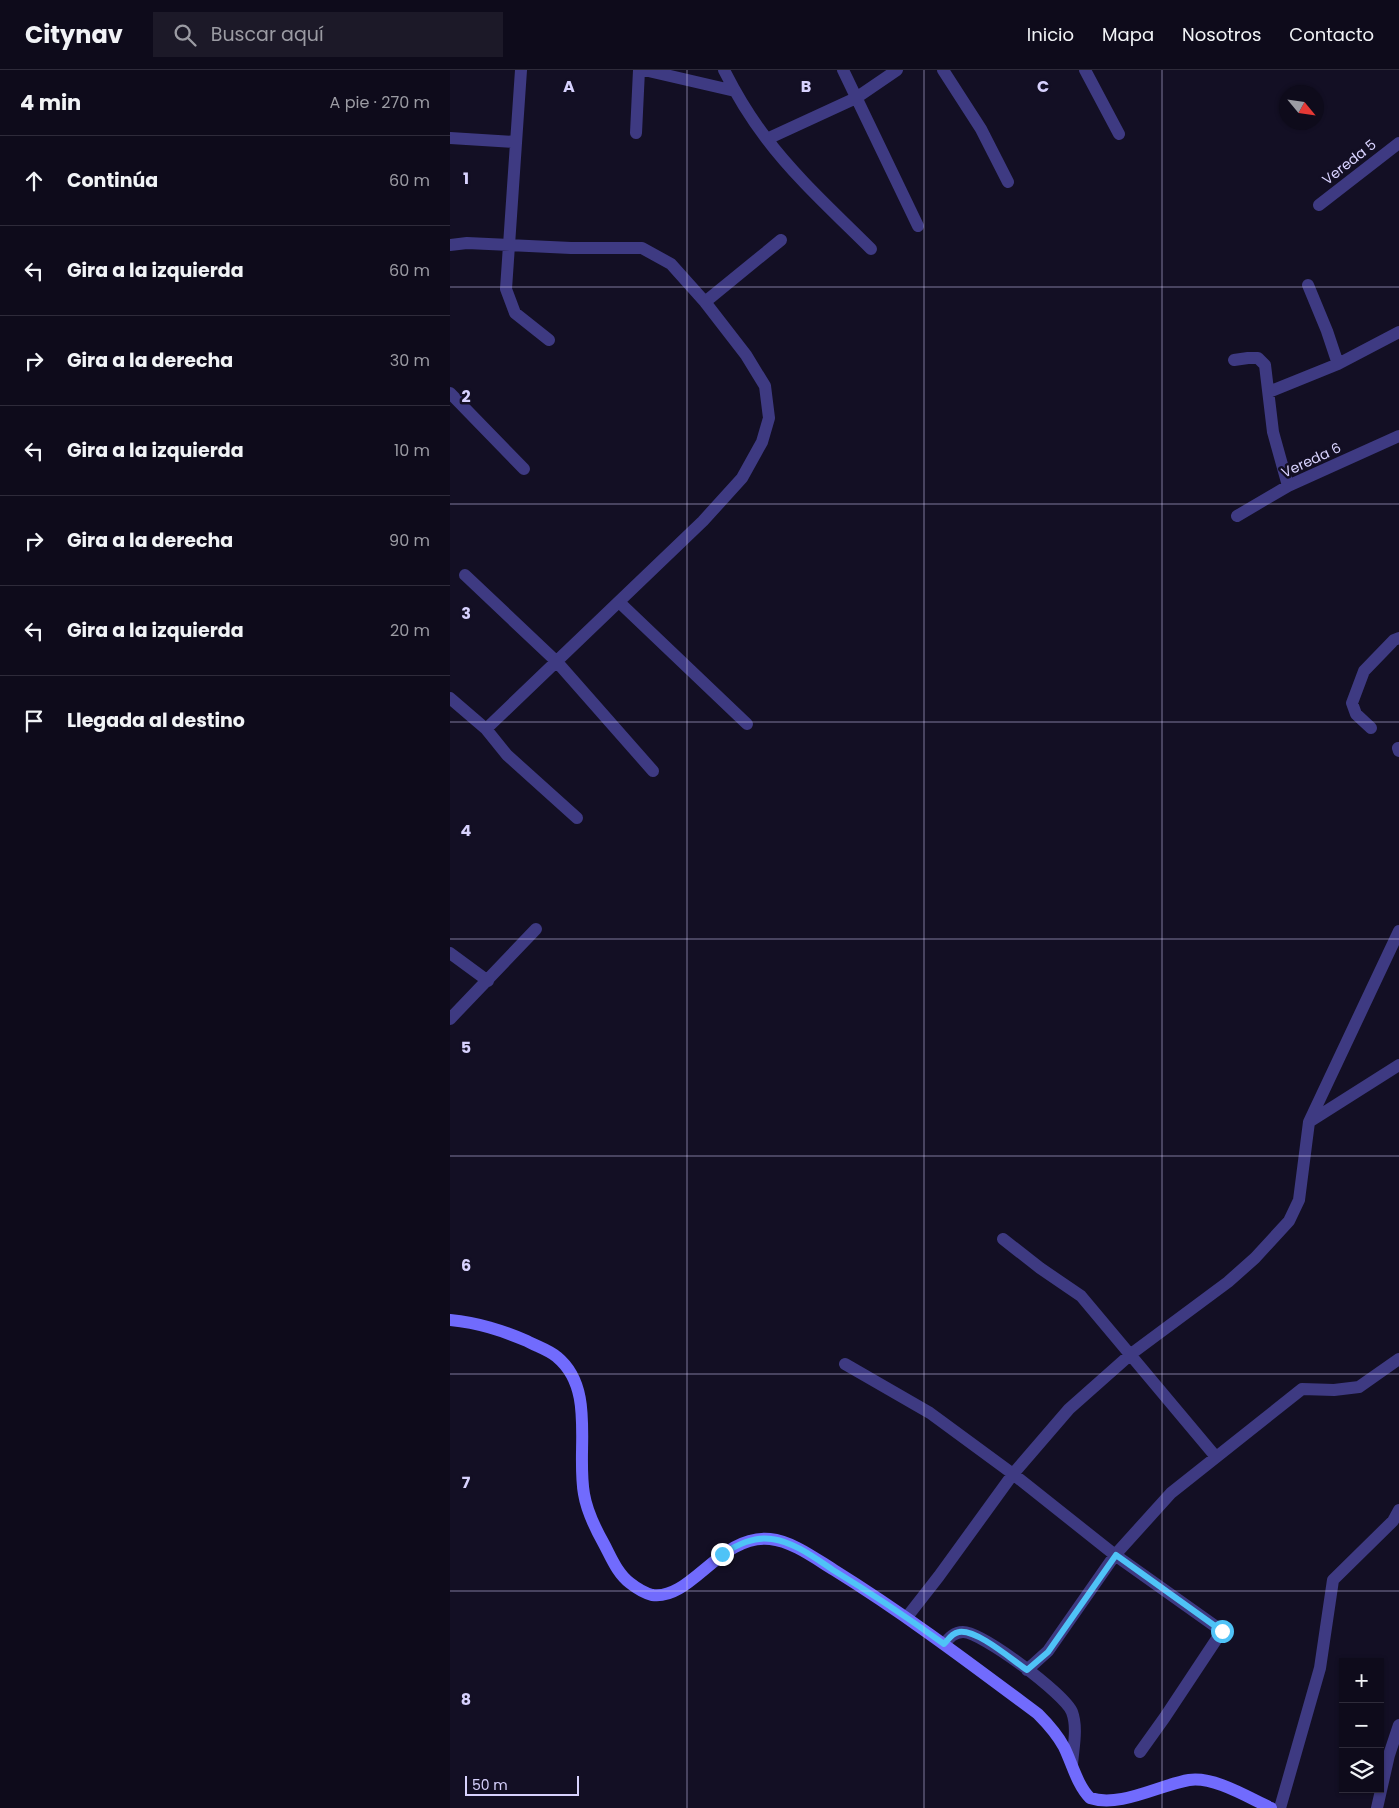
<!DOCTYPE html>
<html lang="es">
<meta charset="utf-8">
<style>
:root{--surface:#0e0b1b;--page:#1c1928;--text:#f1f3f6;--muted:#9b9ba3;--line:#2e2b3a}
body{margin:0;font-family:Poppins,sans-serif;background:var(--page);color:var(--text)}
.controls{position:absolute;right:15px;bottom:15px;display:grid;overflow:hidden;border-radius:0px;box-shadow:0 1px 4px #0004}
.controls button{width:45px;height:45px;display:grid;place-items:center;padding:0;border:0;border-bottom:1px solid var(--line);background:var(--surface);color:var(--text);font:25px sans-serif}
.compass{position:absolute;left:829px;top:15px;width:45px;height:45px;border-radius:50%;background:var(--surface);box-shadow:0 1px 4px #0004;rotate:119deg}
.scale{position:absolute;left:15px;bottom:12px;width:114px;box-sizing:border-box;padding-left:5px;border:2px solid #d8d2fe;border-top:0;font-size:14px;line-height:18px;white-space:nowrap;color:#d8d2fe;-webkit-text-stroke:4px #130f24;paint-order:stroke}
.stop{position:absolute;width:15px;height:15px;margin:-11px;border:4px solid #4fc3f7;border-radius:50%;background:#fff}
.stop.end{background:#4fc3f7;border-color:#fff;box-shadow:0 1px 5px #0008}
.list{margin:0;padding:0;list-style:none}
h2{display:flex;justify-content:space-between;align-items:center;height:65px;margin:0;padding:0 20px;font-size:21px}
h2 small{font-size:16px;font-weight:400;color:var(--muted)}
.list li{display:grid;grid-template-columns:32px 1fr auto;gap:15px;align-items:center;box-sizing:border-box;height:90px;padding:0 20px;border-top:1px solid var(--line)}
.list b{display:block;font-size:19px;white-space:nowrap}
.list em{font-size:16px;font-style:normal;color:var(--muted)}
.icon{flex:none;width:28px;height:28px;fill:none;stroke:currentColor;stroke-width:2;stroke-linecap:round;stroke-linejoin:round}
.map{position:relative;flex:none;width:949px;height:1738px;overflow:hidden}
header{display:flex;align-items:center;gap:30px;box-sizing:border-box;height:70px;padding:0 25px;background:var(--surface);border-bottom:1px solid var(--line)}
header strong{font-size:24px}
nav{display:flex;gap:28px;margin-inline-start:auto;font-size:18px}
.search{width:350px;height:45px;background:var(--page);display:flex;align-items:center;gap:12px;box-sizing:border-box;padding:0 18px;border-radius:0px;color:var(--muted);font-size:19px}
main{display:flex}
aside{flex:1;background:var(--surface)}
.map>svg:first-child{display:block}
</style>
<header>
<strong>Citynav</strong>
<div class="search"><svg class="icon" aria-label="search" viewBox="0 0 24 24"><circle cx="10" cy="10" r="6"/><path d="M15 15l6 6"/></svg>Buscar aquí</div>
<nav><a>Inicio</a><a>Mapa</a><a>Nosotros</a><a>Contacto</a></nav>
</header>
<main>
<aside>
<h2>4 min<small>A pie · 270 m</small></h2>
<ul class="list">
<li><svg class="icon" aria-label="ahead" viewBox="0 0 24 24"><path d="M12 20V5M6 11l6-6 6 6"/></svg><div><b>Continúa</b></div><em>60 m</em></li>
<li><svg class="icon" aria-label="left" viewBox="0 0 24 24"><path d="M17 20v-9H6M10 6l-5 5 5 5"/></svg><div><b>Gira a la izquierda</b></div><em>60 m</em></li>
<li><svg class="icon" aria-label="right" viewBox="0 0 24 24"><path d="M7 20v-9h11M14 6l5 5-5 5"/></svg><div><b>Gira a la derecha</b></div><em>30 m</em></li>
<li><svg class="icon" aria-label="left" viewBox="0 0 24 24"><path d="M17 20v-9H6M10 6l-5 5 5 5"/></svg><div><b>Gira a la izquierda</b></div><em>10 m</em></li>
<li><svg class="icon" aria-label="right" viewBox="0 0 24 24"><path d="M7 20v-9h11M14 6l5 5-5 5"/></svg><div><b>Gira a la derecha</b></div><em>90 m</em></li>
<li><svg class="icon" aria-label="left" viewBox="0 0 24 24"><path d="M17 20v-9H6M10 6l-5 5 5 5"/></svg><div><b>Gira a la izquierda</b></div><em>20 m</em></li>
<li><svg class="icon" aria-label="arrive" viewBox="0 0 24 24"><path d="M6 21V4h12l-3 4 3 4H6"/></svg><div><b>Llegada al destino</b></div></li>
</ul>
</aside>
<div class="map">
<svg width="949" height="1738" viewBox="0 0 949 1738">
<rect width="100%" height="100%" fill="#130f24"/>
<g fill="none" stroke-linecap="round" stroke-linejoin="round">
<path stroke="#3e3a82" stroke-width="12" d="M71,0L56,219L65,243L99,270
M194,0L285,21
M274,0C286,24 300,47 316,68C345,107 387,145 421,179
M393,0L468,156
M493,0L531,59L558,112
M635,0L669,64
M186,63L189,0
M0,68L66,72
M317,69L406,28L447,0
M869,135L949,73
M0,175L17,173L121,178H192L221,194L255,232L296,285L315,316L319,348L312,372L292,408L253,451L36,659
M858,215L877,261L888,294
M255,232L331,170
M784,290L798,288H808L815,295L823,362L838,416
M819,322L888,294L949,262
M0,323L74,399
M787,446L838,416L949,366
M15,505L107,592L203,701
M169,532L297,654
M0,628L36,659L57,685L127,748
M921,658L906,644L902,633L914,601L944,570L949,568
M948,678L949,681
M0,883L38,911
M0,949L86,859
M859,1052L949,995
M553,1169L590,1198L631,1226L766,1387
M395,1294L480,1343L563,1404L665,1485L772,1561L715,1647L690,1682
M457,1547L489,1506L563,1404L619,1339L681,1284L778,1212L805,1188L839,1151L849,1130L859,1052L949,861
M494,1574C499,1568 504,1562 513,1562C532,1562 615,1624 622,1642C628,1658 623,1679 622,1695
M577,1600L598,1581L665,1485L721,1423L852,1319L884,1320L909,1317L949,1289
M830,1738L870,1598L883,1510L943,1451L949,1440
M927,1738L939,1685L949,1655"/>
<path stroke="#716bfd" stroke-width="12" d="M0,1250C29,1253 51,1260 77,1271C86,1276 99,1280 107,1287C146,1319 126,1380 134,1424C137,1442 145,1458 154,1474C161,1487 167,1503 180,1513C185,1517 195,1523 202,1525C241,1531 270,1464 320,1469C342,1471 366,1489 384,1500C455,1544 521,1594 588,1644C598,1654 607,1664 614,1677C622,1693 627,1715 640,1728C670,1738 709,1715 739,1710C764,1706 799,1728 821,1738"/>
</g>
<g fill="none" stroke-linecap="round" stroke-linejoin="round">
<path stroke="#4fc3f7" stroke-width="6" d="M272,1484C287,1475 304,1466 322,1469C344,1472 365,1488 383,1500C421,1523 458,1548 494,1574C499,1569 502,1563 509,1562C527,1559 562,1590 577,1600L598,1582L666,1485L772,1561"/>
</g>
<path fill="none" stroke="#d8d2fe" stroke-width="1" stroke-opacity="0.55" d="M237,0V1738M474,0V1738M712,0V1738M0,217H949M0,434H949M0,652H949M0,869H949M0,1086H949M0,1304H949M0,1521H949"/>
<g text-anchor="middle" dominant-baseline="central" stroke-width="5" stroke-linejoin="round" paint-order="stroke">
<g font-size="14" fill="#d8d2fe" stroke="#130f24">
<text transform="translate(899 92) rotate(-38)">Vereda 5</text>
<text transform="translate(861 390) rotate(-25)">Vereda 6</text>
</g>
</g>
<g font-size="16" text-anchor="middle" font-weight="bold" fill="#d8d2fe" stroke="#130f24" stroke-width="5" stroke-linejoin="round" paint-order="stroke">
<text x="119" y="22">A</text>
<text x="356" y="22">B</text>
<text x="593" y="22">C</text>
<text x="16" y="114">1</text>
<text x="16" y="332">2</text>
<text x="16" y="549">3</text>
<text x="16" y="766">4</text>
<text x="16" y="983">5</text>
<text x="16" y="1201">6</text>
<text x="16" y="1418">7</text>
<text x="16" y="1635">8</text>
</g>
</svg>
<div class="controls">
<button>+</button>
<button>−</button>
<button><svg class="icon" aria-label="layers" viewBox="0 0 24 24"><path d="M12 4l9 5-9 5-9-5zM3 14l9 5 9-5"/></svg></button>
</div>
<svg class="compass" viewBox="-18 -18 36 36"><path d="M0-13l5 13h-10z" fill="#e53935"/><path d="M0 13l5-13h-10z" fill="#9b9ba3"/></svg>
<div class="scale">50 m</div>
<div class="stop" style="left:772px;top:1561px"></div>
<div class="stop end" style="left:272px;top:1484px"></div>
</div>
</main>
